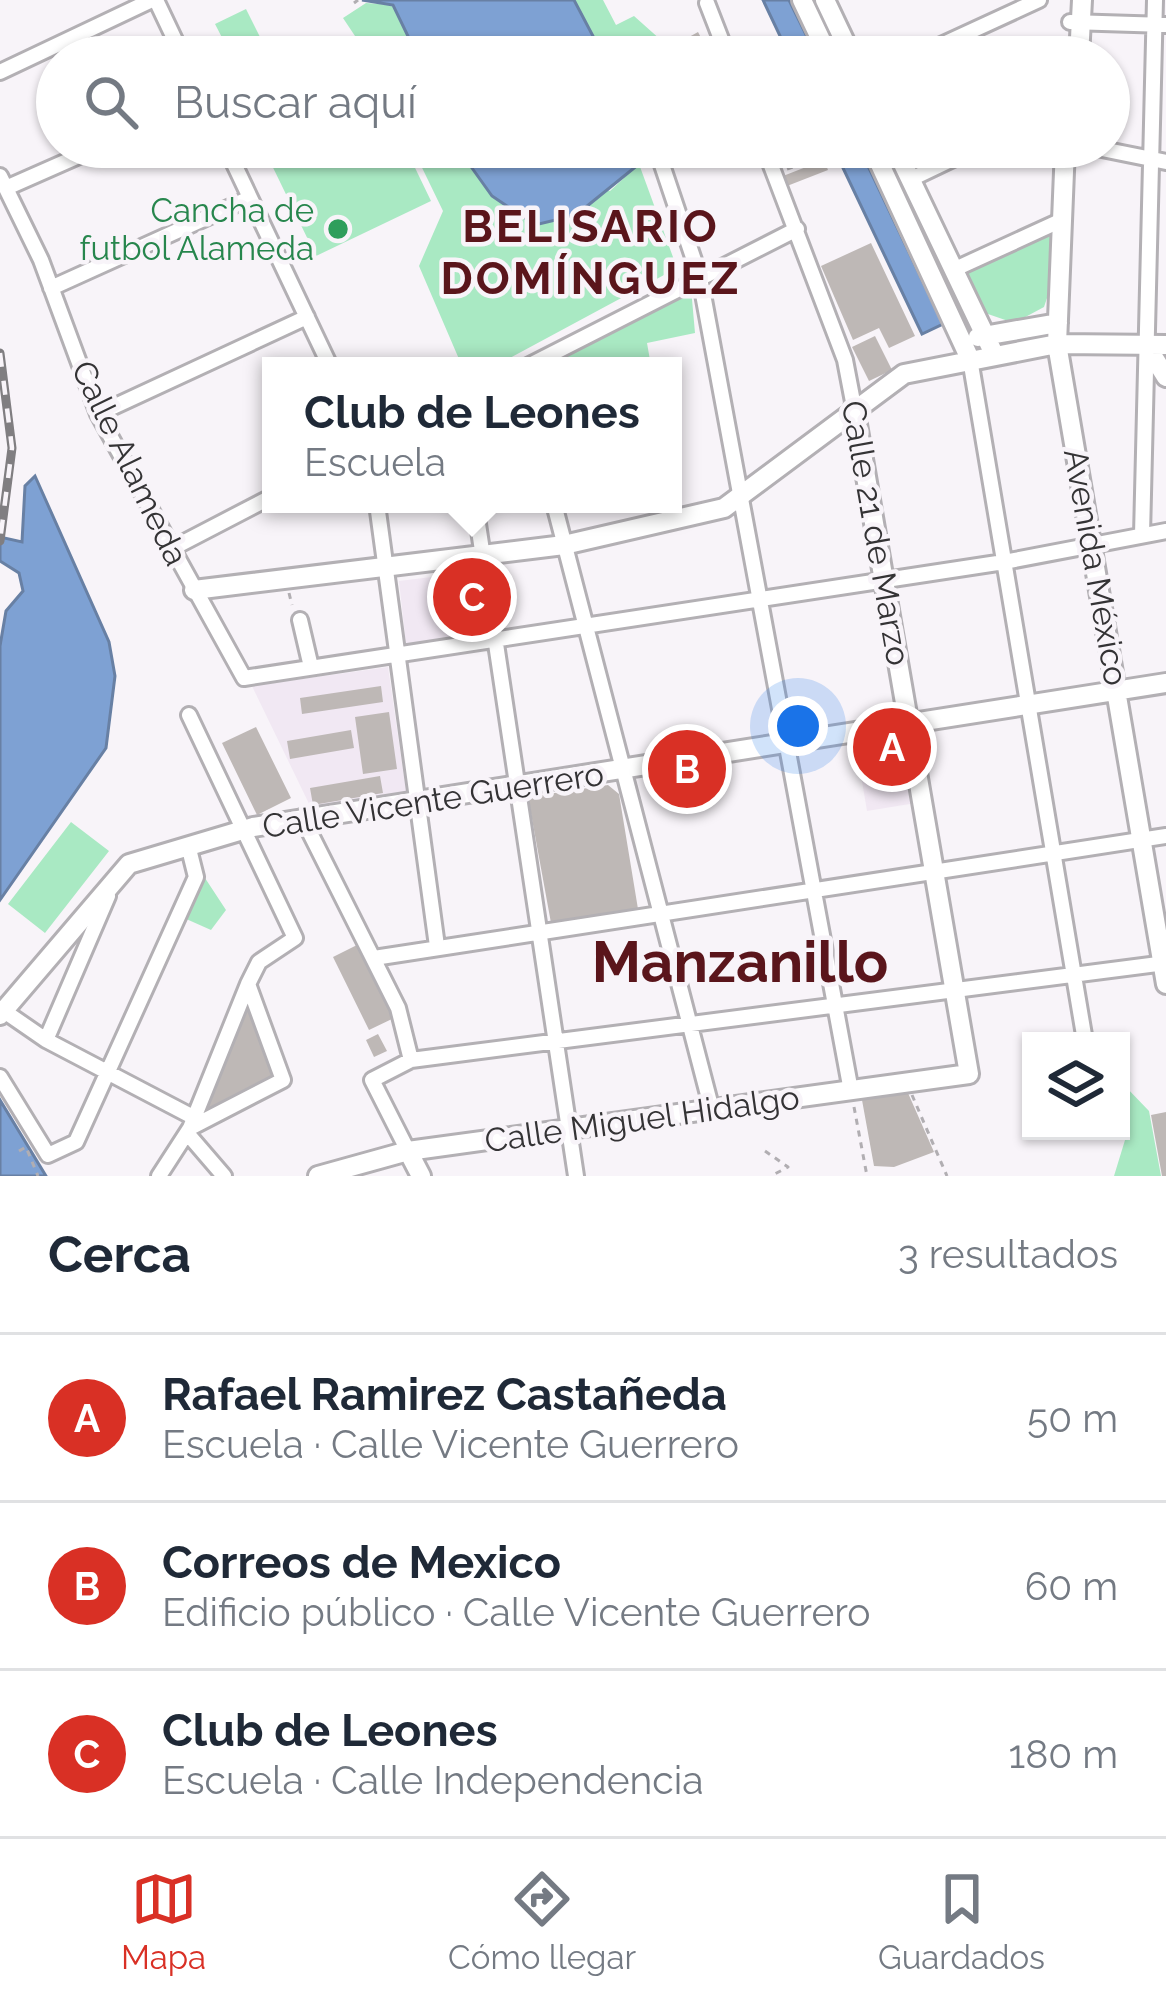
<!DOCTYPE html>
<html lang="es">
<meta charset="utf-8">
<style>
:root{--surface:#fff;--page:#f6f6f7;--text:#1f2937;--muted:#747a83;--line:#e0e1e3;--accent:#d93025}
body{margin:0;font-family:Raleway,sans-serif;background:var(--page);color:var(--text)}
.controls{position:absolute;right:36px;bottom:36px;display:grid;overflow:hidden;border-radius:0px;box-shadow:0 3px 9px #0004}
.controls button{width:108px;height:108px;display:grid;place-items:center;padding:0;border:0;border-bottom:3px solid var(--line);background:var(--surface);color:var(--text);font:60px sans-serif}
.you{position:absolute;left:798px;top:726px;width:42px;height:42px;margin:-30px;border:9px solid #fff;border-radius:50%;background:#1a73e8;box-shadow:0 0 0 18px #1a73e833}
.badge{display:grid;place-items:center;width:78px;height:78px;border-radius:50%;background:var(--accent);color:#fff;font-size:39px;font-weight:700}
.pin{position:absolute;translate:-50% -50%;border:6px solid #fff;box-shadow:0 3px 12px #0006}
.popup{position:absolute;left:262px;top:357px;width:420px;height:156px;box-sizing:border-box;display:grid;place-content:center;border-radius:0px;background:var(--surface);filter:drop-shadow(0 3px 9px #0005);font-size:39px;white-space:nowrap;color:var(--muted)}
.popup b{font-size:45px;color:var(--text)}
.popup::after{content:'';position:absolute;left:50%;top:100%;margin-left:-24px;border:24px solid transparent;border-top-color:var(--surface)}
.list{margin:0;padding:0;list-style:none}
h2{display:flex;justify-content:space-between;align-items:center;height:156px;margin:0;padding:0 48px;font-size:51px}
h2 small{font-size:39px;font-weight:400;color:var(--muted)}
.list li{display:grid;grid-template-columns:78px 1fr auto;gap:36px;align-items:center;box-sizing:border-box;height:168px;padding:0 48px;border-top:3px solid var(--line)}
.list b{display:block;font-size:45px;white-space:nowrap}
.list p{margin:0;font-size:39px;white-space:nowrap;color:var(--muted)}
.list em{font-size:39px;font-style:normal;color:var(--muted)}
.icon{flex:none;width:66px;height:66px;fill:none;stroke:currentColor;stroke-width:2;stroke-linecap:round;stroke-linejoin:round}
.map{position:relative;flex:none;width:1166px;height:1176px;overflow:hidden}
.search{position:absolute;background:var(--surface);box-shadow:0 3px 9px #0004;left:36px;right:36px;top:36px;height:132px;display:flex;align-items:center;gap:30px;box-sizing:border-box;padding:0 42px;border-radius:66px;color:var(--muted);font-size:45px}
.sheet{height:660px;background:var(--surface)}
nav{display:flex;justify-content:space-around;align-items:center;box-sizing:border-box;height:168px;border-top:3px solid var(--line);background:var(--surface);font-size:33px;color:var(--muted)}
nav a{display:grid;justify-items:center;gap:6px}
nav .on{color:var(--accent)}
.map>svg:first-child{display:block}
</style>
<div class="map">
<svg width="1166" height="1176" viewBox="0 0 1166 1176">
<rect width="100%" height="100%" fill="#f8f4f9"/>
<path fill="#f1e8f3" d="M480,571L488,633L406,644L399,581Z
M388,667L407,798L313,812L252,686Z
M898,732L899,741L906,740L916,803L867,811L855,740Z"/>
<path fill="#a9e9c3" d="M574,0H603L616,25L634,16L671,49L672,57H604Z
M366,3L393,5L418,57H369L343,18Z
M246,9L270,57H232L215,24Z
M263,147H405L431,201L316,256Z
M412,147H457L462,156L610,191L639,164L677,268L495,366H462L419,266L443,211Z
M1054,230L1052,283L1044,307L1014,323L985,313L964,270Z
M691,288L695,333L647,343L651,366H529Z
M71,822L109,851L45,933L8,904Z
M203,875L226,910L211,930L184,918Z
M1124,1085L1149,1111L1161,1176H1114L1125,1140Z"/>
<path fill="#7ea1d3" stroke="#6880a4" stroke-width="3" d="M362,0H574L604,57H418L393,5Z
M763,0H789L817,57H790Z
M457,147H638L639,164L576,215L535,225L492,196Z
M833,147H859L943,324L922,334Z
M35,476L109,642L115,676L106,748L0,900V646L6,611L23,591L19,573L0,561V537L22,542L25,486Z
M0,1100L46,1176H0Z"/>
<path fill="#beb8b6" d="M698,32L707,49L688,57L680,42Z
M824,160L828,170L787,186L783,176Z
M871,243L915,336L889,348L879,328L853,340L821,266Z
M875,336L892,370L869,381L852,347Z
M381,686L383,702L302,714L300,698Z
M389,712L397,769L363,774L355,717Z
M256,727L291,798L257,815L222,743Z
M351,730L354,748L290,759L287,741Z
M380,776L383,793L313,805L310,788Z
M608,785L619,794L638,909L551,923L528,797Z
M359,944L394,1018L369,1030L333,957Z
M248,1005L274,1076L204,1112Z
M378,1034L387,1051L374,1057L366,1040Z
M908,1093L934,1152L894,1167L874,1166L862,1100Z
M1166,1112V1176H1162L1151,1115Z"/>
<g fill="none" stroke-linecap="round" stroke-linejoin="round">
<g stroke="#b3b0b4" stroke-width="20">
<path id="street" d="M156,0L183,57
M707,3L728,57
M1070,22L1166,25
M915,57L1039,0
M0,72L152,0
M226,147L330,366
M764,147L845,360L854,407
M1092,147L1166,162
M657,150L700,278L851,1091
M0,176L41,260L98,414L244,678L1004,562L1166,531
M911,179L978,147
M6,188L99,147
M953,270L1062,220
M51,288L250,198
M970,359L1085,1041
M528,366L797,229
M98,414L307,317
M377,504L437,946
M475,504L576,1176
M554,504L712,1110
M1142,535L1155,0
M171,549L271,497
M300,620L311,667
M189,715L295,938L259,962L248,984
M302,817L398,1008L411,1060
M374,958L1166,836
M4,1011L46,1040L193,1117
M46,1040L108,896
M0,1077L48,1155L76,1142L196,877L189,849
M187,1133L224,1176
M408,1151L372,1080L411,1060L1166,963
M159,1176L190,1128L248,984L283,1080L190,1128"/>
</g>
<g stroke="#b3b0b4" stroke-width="24">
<path id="secondary" d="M802,0L829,57
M825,0L852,57
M1079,57L1082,0
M872,147L970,359
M895,147L994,354
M1065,147L1057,344L1166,984
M978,337L1058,323
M1146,345L1166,377
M194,590L564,545L724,508L904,374L1057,344L1166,345
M0,1015L129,864L253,827L1166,683
M408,1151L421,1176
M318,1176L408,1151L969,1074L854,407"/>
</g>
<path stroke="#b1aeb2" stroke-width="3" stroke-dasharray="6 6" stroke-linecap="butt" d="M354,3L358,0
M787,169L848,147
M289,593L292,605
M912,1095L947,1176
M854,1107L867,1176
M19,1151L26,1147L38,1176
M765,1151L788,1167L771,1176"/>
<use href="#street" stroke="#fff" stroke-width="14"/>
<use href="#secondary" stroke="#fff" stroke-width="18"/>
<g stroke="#807e81" stroke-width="9">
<path id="rail" d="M0,353L12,448L0,541"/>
</g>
<use href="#rail" stroke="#f8f4f9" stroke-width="4.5" stroke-dasharray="14" stroke-linecap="butt"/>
</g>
<circle fill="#2e9e5b" stroke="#f8f4f9" stroke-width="4.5" cx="338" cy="229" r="12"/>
<g text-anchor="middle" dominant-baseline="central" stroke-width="9" stroke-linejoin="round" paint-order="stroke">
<g font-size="33" fill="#27864d" stroke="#f8f4f9" text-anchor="end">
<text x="314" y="210">Cancha de<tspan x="314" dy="38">futbol Alameda</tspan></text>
</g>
<g font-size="33" fill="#343335" stroke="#f8f4f9">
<text transform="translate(130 463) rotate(64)">Calle Alameda</text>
<text transform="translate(876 533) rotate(80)">Calle 21 de Marzo</text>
<text transform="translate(1096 567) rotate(80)">Avenida México</text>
<text transform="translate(433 800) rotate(-9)">Calle Vicente Guerrero</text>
<text transform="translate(642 1119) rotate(-8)">Calle Miguel Hidalgo</text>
</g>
<g font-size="45" font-weight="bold" letter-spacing="3" fill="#5a151b" stroke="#f8f4f9">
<text x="591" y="226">BELISARIO<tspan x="591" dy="52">DOMÍNGUEZ</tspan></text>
</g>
<g font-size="57" font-weight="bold" fill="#5a151b" stroke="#f8f4f9">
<text x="740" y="961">Manzanillo</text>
</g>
</g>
</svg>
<div class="controls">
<button><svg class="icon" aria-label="layers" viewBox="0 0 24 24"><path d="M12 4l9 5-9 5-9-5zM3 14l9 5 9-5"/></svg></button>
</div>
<div class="you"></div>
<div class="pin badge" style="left:892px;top:747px">A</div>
<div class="pin badge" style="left:687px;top:769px">B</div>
<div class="pin badge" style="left:472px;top:597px">C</div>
<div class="popup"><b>Club de Leones</b>Escuela</div>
<div class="search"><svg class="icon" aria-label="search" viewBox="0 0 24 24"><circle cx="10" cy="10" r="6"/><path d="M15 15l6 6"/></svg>Buscar aquí</div>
</div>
<section class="sheet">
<h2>Cerca<small>3 resultados</small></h2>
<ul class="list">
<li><span class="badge">A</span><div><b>Rafael Ramirez Castañeda</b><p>Escuela · Calle Vicente Guerrero</p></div><em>50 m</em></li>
<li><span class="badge">B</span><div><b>Correos de Mexico</b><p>Edificio público · Calle Vicente Guerrero</p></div><em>60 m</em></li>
<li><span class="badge">C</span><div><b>Club de Leones</b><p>Escuela · Calle Independencia</p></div><em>180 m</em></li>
</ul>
</section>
<nav>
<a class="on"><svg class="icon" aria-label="map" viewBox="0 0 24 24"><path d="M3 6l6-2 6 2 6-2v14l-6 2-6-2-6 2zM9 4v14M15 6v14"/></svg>Mapa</a>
<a><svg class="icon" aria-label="directions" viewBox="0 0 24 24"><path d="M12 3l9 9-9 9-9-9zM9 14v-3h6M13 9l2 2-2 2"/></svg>Cómo llegar</a>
<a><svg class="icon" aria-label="saved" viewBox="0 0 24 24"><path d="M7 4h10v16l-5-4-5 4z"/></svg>Guardados</a>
</nav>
